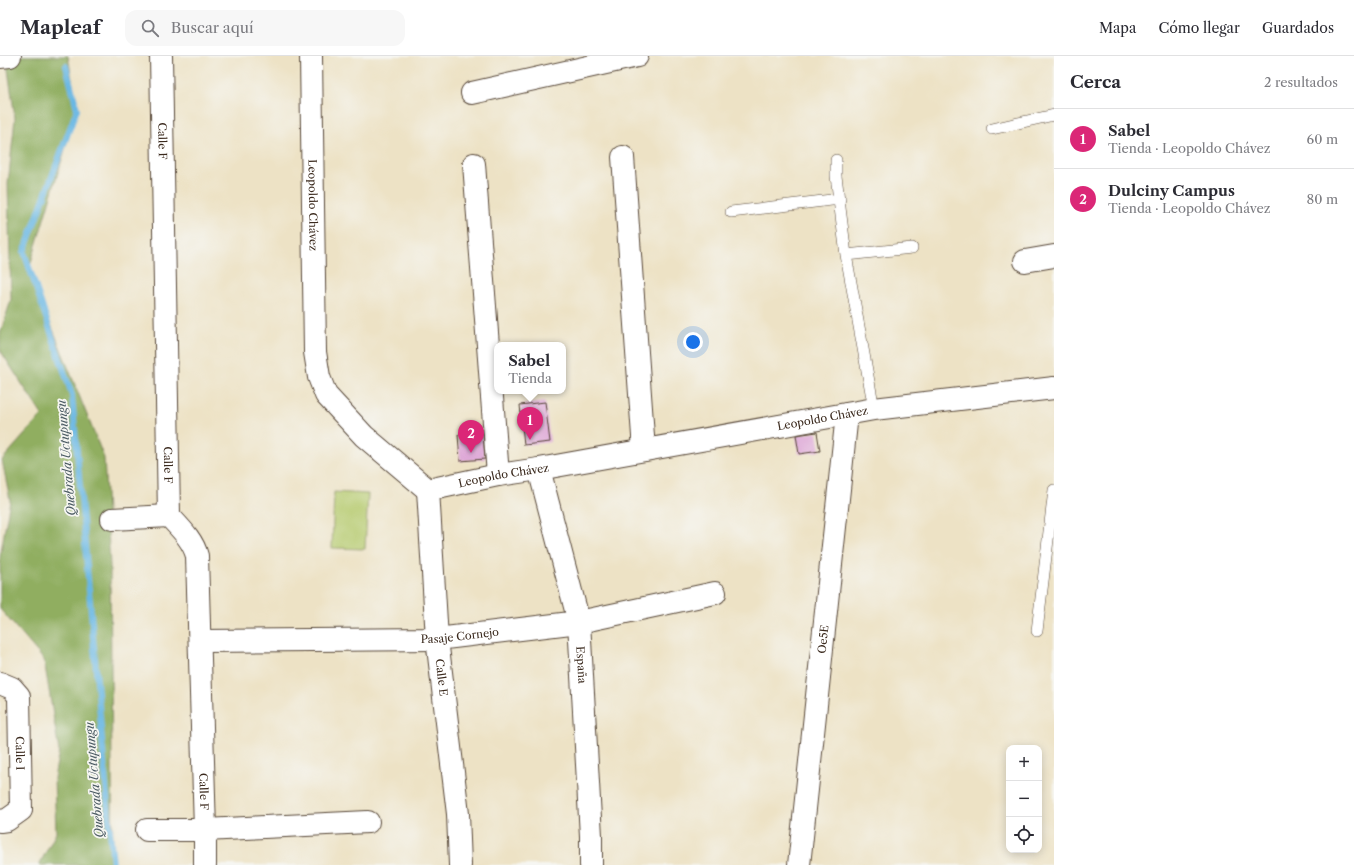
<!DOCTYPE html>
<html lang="es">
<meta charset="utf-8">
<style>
:root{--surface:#fff;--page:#f7f7f7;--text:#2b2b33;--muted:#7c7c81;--line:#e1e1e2;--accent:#db2777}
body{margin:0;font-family:"Libre Caslon Text",serif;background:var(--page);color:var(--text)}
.controls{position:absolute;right:12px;bottom:12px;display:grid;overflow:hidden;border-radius:8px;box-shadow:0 2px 10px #0003}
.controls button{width:36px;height:36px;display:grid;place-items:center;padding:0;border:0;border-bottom:1px solid var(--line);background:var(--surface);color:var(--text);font:20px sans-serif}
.you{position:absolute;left:693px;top:286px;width:14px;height:14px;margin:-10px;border:3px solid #fff;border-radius:50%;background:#1a73e8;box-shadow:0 0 0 6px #1a73e833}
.badge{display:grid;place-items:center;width:26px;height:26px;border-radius:50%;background:var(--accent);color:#fff;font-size:13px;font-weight:700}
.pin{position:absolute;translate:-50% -33px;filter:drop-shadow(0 1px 2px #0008)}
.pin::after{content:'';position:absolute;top:21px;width:14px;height:12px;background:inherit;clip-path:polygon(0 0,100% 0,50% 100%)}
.popup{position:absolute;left:494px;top:286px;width:72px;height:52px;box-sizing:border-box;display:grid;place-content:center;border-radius:8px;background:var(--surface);filter:drop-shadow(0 1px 3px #0005);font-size:13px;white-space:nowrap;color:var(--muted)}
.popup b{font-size:15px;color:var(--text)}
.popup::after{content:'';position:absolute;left:50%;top:100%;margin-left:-8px;border:8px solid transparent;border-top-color:var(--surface)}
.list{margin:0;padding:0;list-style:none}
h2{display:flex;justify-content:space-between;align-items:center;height:52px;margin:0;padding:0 16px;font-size:17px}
h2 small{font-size:13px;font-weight:400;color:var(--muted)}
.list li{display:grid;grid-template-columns:26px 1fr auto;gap:12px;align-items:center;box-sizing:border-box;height:60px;padding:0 16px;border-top:1px solid var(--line)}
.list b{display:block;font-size:15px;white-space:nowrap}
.list p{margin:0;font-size:13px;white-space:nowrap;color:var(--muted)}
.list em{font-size:13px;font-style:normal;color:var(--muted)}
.icon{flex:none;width:22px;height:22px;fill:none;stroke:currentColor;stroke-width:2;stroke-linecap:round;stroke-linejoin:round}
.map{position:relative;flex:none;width:1054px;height:809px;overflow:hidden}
header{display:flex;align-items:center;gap:24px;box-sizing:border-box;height:56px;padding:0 20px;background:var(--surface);border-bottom:1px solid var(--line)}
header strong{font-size:19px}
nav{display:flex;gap:22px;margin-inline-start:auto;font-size:14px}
.search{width:280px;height:36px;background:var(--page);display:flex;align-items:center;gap:10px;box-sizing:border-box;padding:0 14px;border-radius:12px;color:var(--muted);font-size:15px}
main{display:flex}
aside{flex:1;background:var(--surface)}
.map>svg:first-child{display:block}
</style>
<header>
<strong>Mapleaf</strong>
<div class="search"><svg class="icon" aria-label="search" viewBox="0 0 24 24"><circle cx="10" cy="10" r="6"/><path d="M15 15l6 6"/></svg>Buscar aquí</div>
<nav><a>Mapa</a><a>Cómo llegar</a><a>Guardados</a></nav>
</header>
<main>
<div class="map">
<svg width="1054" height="809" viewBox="0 0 1054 809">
<rect width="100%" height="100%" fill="#f6f6f2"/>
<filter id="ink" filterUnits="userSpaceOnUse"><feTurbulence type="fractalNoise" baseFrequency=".025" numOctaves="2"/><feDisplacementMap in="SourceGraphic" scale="8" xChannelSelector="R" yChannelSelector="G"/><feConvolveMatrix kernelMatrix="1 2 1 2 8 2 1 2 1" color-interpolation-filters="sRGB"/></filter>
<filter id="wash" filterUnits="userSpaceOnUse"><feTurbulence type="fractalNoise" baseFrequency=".012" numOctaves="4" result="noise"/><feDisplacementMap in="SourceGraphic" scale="16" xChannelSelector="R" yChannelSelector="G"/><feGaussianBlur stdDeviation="0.9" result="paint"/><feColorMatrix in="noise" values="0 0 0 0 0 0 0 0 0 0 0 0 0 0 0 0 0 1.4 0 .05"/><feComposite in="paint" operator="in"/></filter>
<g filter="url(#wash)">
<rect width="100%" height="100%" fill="#ede2c5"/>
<path fill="#b6ca6e" stroke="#787a46" d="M334,436L368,438L365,493L332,492Z"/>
<path fill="#90ae61" stroke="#666c40" d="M6,0H68L77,53L29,213L104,402L110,509L113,809H39L56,777L54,722L59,695L44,604L0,553V501L10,444L2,404L42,359L0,294V278L11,244L8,128L15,62Z"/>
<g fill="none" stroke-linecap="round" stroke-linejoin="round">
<path stroke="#69b7e3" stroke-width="6" d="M66,10L77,53L24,196L72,339L113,809"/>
</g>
<g id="blocks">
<path fill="#dea8d7" d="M545,346L550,386L524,389L520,349Z
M817,376L820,395L799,398L796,379Z
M483,377L485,403L460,405L458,379Z"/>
</g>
</g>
<g filter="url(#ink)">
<use href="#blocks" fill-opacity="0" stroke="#564637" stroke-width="1"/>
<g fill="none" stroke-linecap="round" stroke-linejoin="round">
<g stroke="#564637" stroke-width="12">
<path id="lane" d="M992,73L1054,59
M836,104V120L846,199L874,353
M731,156L840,143
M846,199L912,192
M1037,575L1054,434"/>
</g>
<g stroke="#564637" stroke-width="24">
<g id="street">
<path id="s1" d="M161,0L169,460C180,472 193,484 197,500L205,774V809"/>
<path id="s2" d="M311,0L315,296L319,321L326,339L364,380L428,434"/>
<path d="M0,1L10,0"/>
<path d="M472,37L637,0"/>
<path d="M623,101L644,394"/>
<path d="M474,108L498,419"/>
<path d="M1025,205L1054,200"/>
<path id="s3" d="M539,413L579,566L591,780V809"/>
<path id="s4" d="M428,434L498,419L539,413L874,353L1054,332"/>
<path id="s5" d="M428,434L437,583L458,758L460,809"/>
<path d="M112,463L169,460"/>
<path id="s6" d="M201,585L437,583L579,566L715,537"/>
<path id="s7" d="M0,627L12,632L19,640L21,754L7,764L0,765"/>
<path d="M147,774H205L368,766"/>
<path id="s8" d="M799,809L847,358"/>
</g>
</g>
<use href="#lane" stroke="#fff" stroke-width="11"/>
<use href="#street" stroke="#fff" stroke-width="22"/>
</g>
</g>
<g text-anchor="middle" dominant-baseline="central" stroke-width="3.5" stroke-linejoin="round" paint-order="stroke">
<g font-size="11" fill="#3b2a1e" stroke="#f6f6f2">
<text stroke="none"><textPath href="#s1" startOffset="85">Calle F</textPath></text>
<text stroke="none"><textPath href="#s2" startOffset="149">Leopoldo Chávez</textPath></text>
<text stroke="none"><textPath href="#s4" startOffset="401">Leopoldo Chávez</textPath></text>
<text stroke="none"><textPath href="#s1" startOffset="409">Calle F</textPath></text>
<text stroke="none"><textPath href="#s4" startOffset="77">Leopoldo Chávez</textPath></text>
<text stroke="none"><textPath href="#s6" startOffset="259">Pasaje Cornejo</textPath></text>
<text stroke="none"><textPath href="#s8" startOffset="227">Oe5E</textPath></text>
<text stroke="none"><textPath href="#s3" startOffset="201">España</textPath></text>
<text stroke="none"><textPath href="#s5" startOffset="188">Calle E</textPath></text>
<text stroke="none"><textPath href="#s7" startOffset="81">Calle I</textPath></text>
<text stroke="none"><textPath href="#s1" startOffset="745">Calle F</textPath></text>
</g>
<g font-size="12" font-style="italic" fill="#4b5b63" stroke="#f6f6f2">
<text transform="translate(66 402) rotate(-95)">Quebrada Uctupungu</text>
<text transform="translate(94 724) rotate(-95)">Quebrada Uctupungu</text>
</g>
</g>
</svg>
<div class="controls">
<button>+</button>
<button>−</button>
<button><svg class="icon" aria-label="locate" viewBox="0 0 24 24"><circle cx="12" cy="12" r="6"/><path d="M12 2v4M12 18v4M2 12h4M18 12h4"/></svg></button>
</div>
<div class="you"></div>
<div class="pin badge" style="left:530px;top:384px">1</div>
<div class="popup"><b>Sabel</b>Tienda</div>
<div class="pin badge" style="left:471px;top:397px">2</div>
</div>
<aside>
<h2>Cerca<small>2 resultados</small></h2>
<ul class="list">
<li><span class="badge">1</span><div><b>Sabel</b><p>Tienda · Leopoldo Chávez</p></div><em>60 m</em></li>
<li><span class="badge">2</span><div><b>Dulciny Campus</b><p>Tienda · Leopoldo Chávez</p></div><em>80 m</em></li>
</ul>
</aside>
</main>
